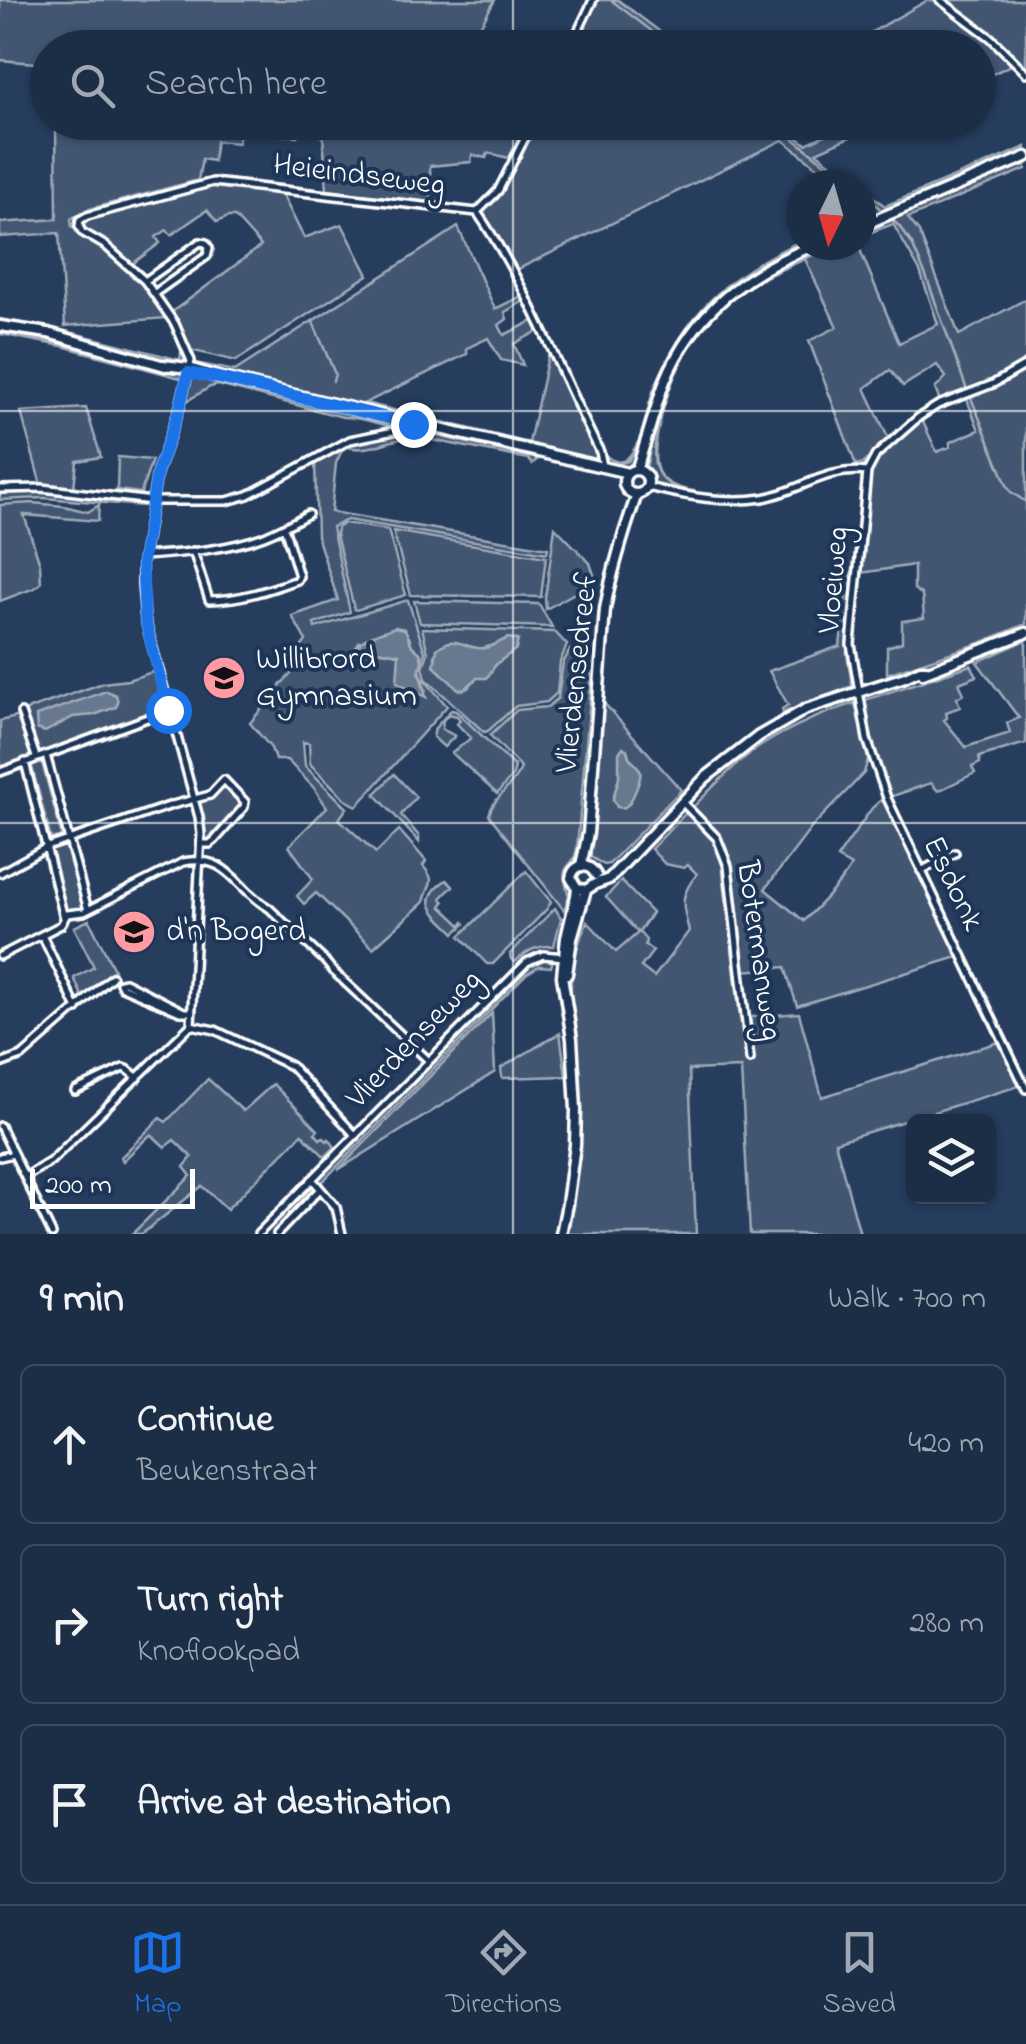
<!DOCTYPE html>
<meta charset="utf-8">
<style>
:root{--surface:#1c2e46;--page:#293a51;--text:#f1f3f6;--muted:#a0a8b3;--line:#3a4a5f;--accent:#1a73e8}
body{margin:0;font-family:"Indie Flower",sans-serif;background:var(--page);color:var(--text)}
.controls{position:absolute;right:30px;bottom:30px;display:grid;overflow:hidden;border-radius:15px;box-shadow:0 2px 8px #0004}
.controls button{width:90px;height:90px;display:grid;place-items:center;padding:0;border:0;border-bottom:2px solid var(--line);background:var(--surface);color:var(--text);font:50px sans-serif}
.compass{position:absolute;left:786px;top:170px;width:90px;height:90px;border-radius:50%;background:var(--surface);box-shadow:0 2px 8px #0004;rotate:185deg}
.scale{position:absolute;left:30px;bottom:25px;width:165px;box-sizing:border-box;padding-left:10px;border:5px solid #fff;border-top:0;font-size:28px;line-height:35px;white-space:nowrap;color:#fff;-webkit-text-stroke:8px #1d3557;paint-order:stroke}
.stop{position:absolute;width:30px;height:30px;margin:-22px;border:8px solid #1a73e8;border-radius:50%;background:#fff}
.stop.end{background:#1a73e8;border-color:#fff;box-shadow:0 2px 10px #0008}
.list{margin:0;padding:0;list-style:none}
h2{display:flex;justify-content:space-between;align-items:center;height:130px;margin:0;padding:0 40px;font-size:42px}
h2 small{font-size:32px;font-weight:400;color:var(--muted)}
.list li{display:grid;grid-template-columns:65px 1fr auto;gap:30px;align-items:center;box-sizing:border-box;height:160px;margin:0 20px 20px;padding:0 20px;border:2px solid var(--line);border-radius:15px}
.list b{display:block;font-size:38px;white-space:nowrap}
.list p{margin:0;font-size:32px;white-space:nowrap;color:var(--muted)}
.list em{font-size:32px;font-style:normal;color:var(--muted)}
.icon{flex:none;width:55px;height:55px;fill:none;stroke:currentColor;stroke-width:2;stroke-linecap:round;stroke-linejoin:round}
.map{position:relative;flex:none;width:1026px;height:1234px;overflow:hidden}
.search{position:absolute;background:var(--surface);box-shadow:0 2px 8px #0004;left:30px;right:30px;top:30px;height:110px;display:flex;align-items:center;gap:25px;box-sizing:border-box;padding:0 35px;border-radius:55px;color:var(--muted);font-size:38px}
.sheet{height:670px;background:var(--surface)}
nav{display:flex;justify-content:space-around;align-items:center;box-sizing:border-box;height:140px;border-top:2px solid var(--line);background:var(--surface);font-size:28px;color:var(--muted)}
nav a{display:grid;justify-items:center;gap:5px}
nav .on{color:var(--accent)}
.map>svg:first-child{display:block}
</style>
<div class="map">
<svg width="1026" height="1234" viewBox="0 0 1026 1234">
<rect width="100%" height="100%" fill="#263d5e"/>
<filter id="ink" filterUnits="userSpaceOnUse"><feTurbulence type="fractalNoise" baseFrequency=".01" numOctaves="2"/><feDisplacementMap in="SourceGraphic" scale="20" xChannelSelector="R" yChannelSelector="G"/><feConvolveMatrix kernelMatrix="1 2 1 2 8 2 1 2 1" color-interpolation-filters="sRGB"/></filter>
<g filter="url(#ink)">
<path fill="#425672" stroke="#a0aab8" stroke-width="2.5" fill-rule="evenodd" d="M0,0H495L468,47H276L277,43L272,37L258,45L261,47L232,46L227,48H48L47,64L0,60Z
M597,0H618L680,47H574Z
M928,0C951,3 996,47 1014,64L979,80L978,48L870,47L865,36Z
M944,0H1026V68L988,32Z
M56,123H260L259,134L240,132L238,143L216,141L213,161L202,159L198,180L86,210L71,219L72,227C110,251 143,279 167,318L65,326L59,233L0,237V223L57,219Z
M278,123V122L526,123L509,158L488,153L486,158L472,155L471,162L430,166L431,203L327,190L323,136L297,131V136L277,135Z
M537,123H778L806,144L851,123H882L816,152L857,185H840L783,140L514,271L481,212L498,199Z
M1026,147V154L861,223V216L872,211L861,202V188L885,206Z
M1026,161V169L908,218L919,232L959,335L1026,299V363L991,382L941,403L935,389L946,377L937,365L903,386L890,370L865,388L889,440L864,463L856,465L809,341L837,327L805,259C774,272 745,285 720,309C704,325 690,344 680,365C669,387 645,454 660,475C667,485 683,490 694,491V495L676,492L654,484L646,468L657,417L676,364L694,332L731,293L777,265L823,245H858L899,343L938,324L920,271L893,224L861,236V230Z
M213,183L280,190L304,238L342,224L368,275L236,361L190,350L172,312L261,246L235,217H228L217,222L207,210L171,235L167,230L156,237L160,243L131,265L83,228L81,222L83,220Z
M458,227L495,309L522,296L524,301L505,312L507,319L499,325L504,335L533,321L538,331L514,344L523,365L501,360L488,338L467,348V354L365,403L529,443L548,356L550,355L600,458L593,462L192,367L196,363L235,371Z
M801,241V245H808C754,269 707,295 677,349C671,360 667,372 661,384C655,397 648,405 650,420L635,466L626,470L609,466L605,455C614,463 623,465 631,454C645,436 646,410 654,389C685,313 728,274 801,241Z
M0,319L62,330L180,360L182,345L188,359L187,366L0,323Z
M0,329L72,342L186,374L184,379L62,346L0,334Z
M1026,369V624L980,643L887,674V647L902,642V621L924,618L922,595L914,589V565L861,573L872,467L877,458L922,420L937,452L950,447V442L979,430L966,397L1001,384Z
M189,375L412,426L411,428C391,430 367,417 343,417L218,385L210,387L182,404Z
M86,408L101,457L77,461L74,487L41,485L21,412Z
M411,430L538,459L532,464L528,459L417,437C392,436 369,455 344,446L336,463L331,512L548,548L547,553L347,520L332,527L350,612L314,624L315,628L408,600L425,652L420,669L422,677L447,706L357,806L346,800L310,764L309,743L303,742L305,766L347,808L339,819L376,853L399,830L426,861L423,866C438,883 428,883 424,902L373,948L316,893L304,904L297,896L313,879L289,846L327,807L314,788L287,760H275L271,748L250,723L263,707L261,705L291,674L285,668L306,641L292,616L338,600L317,536L315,461L351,442ZM409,637L412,646L420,653L422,660L419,671L426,691L399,654L366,648L361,662L354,656V650L359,642Z
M118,457L152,460L141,493L117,490Z
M0,492H54L144,502L145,506L44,498L0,500Z
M32,503L64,506L88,512L99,505L98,521L24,515L40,564L41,583L35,588L0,601V505Z
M344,523L388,530L406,595L356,610L354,609L336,534L337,528Z
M555,527L590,563L596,581L546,609L545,598Z
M393,531L546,557L541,597L411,595Z
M853,570L847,653L852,686L783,713L782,709L788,705L769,671L840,646L848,577Z
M414,601L539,604L552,627L420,623Z
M422,628L555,632L567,645L560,662L557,693L547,702L516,706L488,731L484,732L426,679L423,667L428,653ZM451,642L481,649L490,646L510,654C505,657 499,660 495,665C488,673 491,679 477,677L468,688L462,690L435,666V656Z
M1026,640V743L979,757L980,763L972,767L975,773L938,791L931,783L890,797L873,744L865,700L971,665L977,676L959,683L964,694L957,698L960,707L946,712L947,718L944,720L966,747L1010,733L1007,723L1019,718L977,662Z
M570,650L592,675L577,848C573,874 557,857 569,896L564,910L489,815C493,797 514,786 521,768L490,735L517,710L547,707L558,698L563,663Z
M155,671L165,710L0,770V721L24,715V711L103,683L128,680Z
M603,702L681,790L609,864L604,865L591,857V835ZM627,750L630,761L637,767V786L631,799H613L619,778L620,757Z
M855,703L868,759L864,773L812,827L765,889L804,921C821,903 838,887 851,866L837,858L872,808L882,799L958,957L797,1006L785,967L743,971L728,854L717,831L693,807C709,791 726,773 744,758C777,732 815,716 855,703Z
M451,710L456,711L515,767L513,775L497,794L452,753L471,738L457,724L460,720L457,716L449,714L443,720L442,729L455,736L444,747L433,737L435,728Z
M37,760L42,763L61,833V836L51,839L32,767L33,762Z
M394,774L416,797L401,815L419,836V842L375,794Z
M224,783L242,801L241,804L206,841L199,801L213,793Z
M686,813L715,840L721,855L740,1018L799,1013L822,1097L999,1042L1019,1086L835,1142L860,1234H750L741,1068L689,1070L696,1234H565C577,1184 583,1132 581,1081C580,1045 567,1009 572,973C574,955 580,938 587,921L616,952L638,933L606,897L621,881L652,913L639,932L646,940L645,945L653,951L641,967L654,977L689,931C682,904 679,896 697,874L688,865L684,868L665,864L651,849Z
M67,843L85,909L76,908L65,912L51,849V846Z
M526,871L551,902L547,909L493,964H487L460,936Z
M446,880L453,886L441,898L444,902L441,906L461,925L464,922L465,924L455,933C436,914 415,901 446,880Z
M555,908L561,918L554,946C537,945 527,951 515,962L511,959L510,954Z
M89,920L114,970L83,998L74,978L94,967L74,927Z
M546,958L553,959L551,967L539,966L526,974L321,1183H319V1176L508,983L536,961Z
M492,1013L495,1072L338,1170L341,1167Z
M560,1033L566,1076L502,1078L501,1068Z
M208,1079L243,1111L273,1084L318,1130L315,1133L320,1139L323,1137L327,1141L329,1139L335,1147L325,1157L302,1134L227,1209L202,1186L142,1234H132L191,1176L184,1167L192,1157L174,1140L165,1147L151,1134L123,1161L121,1157L160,1118L166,1122Z"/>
<path fill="#67788e" stroke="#a4aebb" stroke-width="2.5" d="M395,627L405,629L412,646L420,653L422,661L419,671L426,697L397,682L399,654L366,648L361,663L354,656C356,637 380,633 395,627Z
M508,638L518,640L516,649L496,664L487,678H477L464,690L458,689L434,666L437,649C457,632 465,651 485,648C492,647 501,641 508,638Z
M106,691L116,695L118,702L116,707L94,715L73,717L45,732L37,729L36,716Z
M623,747L627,750C629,762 635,761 640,770C643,777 631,804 625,807C622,808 619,807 617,807L613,799L619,778V753Z"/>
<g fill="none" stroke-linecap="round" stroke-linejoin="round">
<path stroke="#a4aebb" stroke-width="2.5" d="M611,0L674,48
M772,122L853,185
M861,191L900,227L912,244L926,276L967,390
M861,218L872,214
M861,234L880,226
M756,264L801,243
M764,277L835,245
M0,320L62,331L144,354
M313,322L335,374L333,381
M0,333L62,345L141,367
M971,398L1007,485L1011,492L1026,502
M661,418C650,455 647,485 693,492
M620,463L628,461L639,443L647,418"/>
<g stroke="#fff" stroke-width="12">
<path id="street" d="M940,0L991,38L1026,73
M570,48L593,0
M477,212C528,286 560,373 600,452L602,461L600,468
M477,212L498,191L533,122
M145,281L200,242L206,243L209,248L207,256L155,293
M1026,365L993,384L938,405L919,417L876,455L867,472L851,644L867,739L887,798L1026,1089
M648,487C683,496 727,504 763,498C801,491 825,467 867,472
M0,489L42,488L152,501H227L248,495L350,440L399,430
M193,551L209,600C239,600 269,590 297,580L299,576L284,527
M143,556C183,553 227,550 264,536C279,530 294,522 308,514
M21,713L36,757
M46,755L88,910
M25,762L64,918
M0,772L169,710
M683,803L717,838L728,866L750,1059
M921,871L955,853
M0,873L47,847L172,805L210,795L224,780L245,802L244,807L215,840L210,844H202
M42,935L77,1009
M0,956L61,925L67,914L84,912L183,862C229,853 236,890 269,908L325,961L333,971L429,1061
M125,982L120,983L122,987L180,1012H191
M125,982L184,1012
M191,1025L215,1030L291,1066L356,1136
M0,1064L22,1056L112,977
M75,1091L123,1068L127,1069L138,1078
M0,1126L52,1234
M0,1157L13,1154
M25,1177L51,1161L191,1025L201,834L199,817L145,619L142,585V563L157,473L180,407L191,361L175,324L145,281L106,246L82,232L79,226L80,220L87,216L213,182L477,212
M312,1179L336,1207L342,1234
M258,1234L527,962L543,955L565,957
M277,1234L320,1189"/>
</g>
<g stroke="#fff" stroke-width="15">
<path id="secondary" d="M861,226L1026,157
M0,326L48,333L165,366
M163,365L189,368L218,377L628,473
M636,470C647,441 654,410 665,381C693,312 747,272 815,245
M624 482a12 12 0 1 1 24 0a12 12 0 1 1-24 0Z
M923,673L1026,633
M581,866L588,833L605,609C612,569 624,532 637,494
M577,888L586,890L595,884L609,879L705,778L759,736L806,709L905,677L920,670H926
M567,974L572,938L586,890
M561,1234L567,1204L575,1145L576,1110L572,1039L562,976L566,938L576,896L577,888L571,878C574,863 589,862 596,875"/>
</g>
<use href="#street" stroke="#1d3557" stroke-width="5"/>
<use href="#secondary" stroke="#1d3557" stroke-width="8"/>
</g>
</g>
<g fill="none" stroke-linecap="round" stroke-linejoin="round" filter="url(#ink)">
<path stroke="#1a73e8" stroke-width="12" d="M168,710L145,619L142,562L157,473L180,407L188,373L218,378L413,424"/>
</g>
<path fill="none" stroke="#fff" stroke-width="2.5" stroke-opacity="0.55" d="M513,0V48M513,122V1234M0,411H1026M0,823H1026"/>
<defs>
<g id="school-disc" transform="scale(2.25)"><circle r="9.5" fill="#ff9aa2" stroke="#1d3557"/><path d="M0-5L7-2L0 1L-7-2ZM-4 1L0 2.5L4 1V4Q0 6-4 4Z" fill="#111"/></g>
</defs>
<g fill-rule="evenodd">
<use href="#school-disc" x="224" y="678"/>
<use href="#school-disc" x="134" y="932"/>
</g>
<g text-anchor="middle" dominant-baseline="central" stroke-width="8" stroke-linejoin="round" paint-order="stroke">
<g font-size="32" fill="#fff" stroke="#1d3557">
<text transform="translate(359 176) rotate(7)">Heieindseweg</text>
<text transform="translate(835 580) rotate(-85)">Vloeiweg</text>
<text transform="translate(578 673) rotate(-84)">Vlierdensedreef</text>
<text transform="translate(952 884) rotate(64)">Esdonk</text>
<text transform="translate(758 951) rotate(82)">Botermanweg</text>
<text transform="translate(415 1040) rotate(-46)">Vlierdenseweg</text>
</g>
<g font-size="32" fill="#fff" stroke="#1d3557" text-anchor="start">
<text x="256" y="660">Willibrord<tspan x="256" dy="37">Gymnasium</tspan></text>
<text x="166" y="932">d'n Bogerd</text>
</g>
</g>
</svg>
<div class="controls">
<button><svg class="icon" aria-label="layers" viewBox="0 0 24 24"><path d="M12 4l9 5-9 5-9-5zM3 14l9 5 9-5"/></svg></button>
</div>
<svg class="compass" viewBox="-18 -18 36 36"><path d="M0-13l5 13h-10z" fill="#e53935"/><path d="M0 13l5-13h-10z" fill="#a0a8b3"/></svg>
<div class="scale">200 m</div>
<div class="stop" style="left:168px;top:710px"></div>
<div class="stop end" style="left:413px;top:424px"></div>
<div class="search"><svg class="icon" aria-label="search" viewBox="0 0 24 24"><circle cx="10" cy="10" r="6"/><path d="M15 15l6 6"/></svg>Search here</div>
</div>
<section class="sheet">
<h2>9 min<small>Walk · 700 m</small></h2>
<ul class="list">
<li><svg class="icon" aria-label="ahead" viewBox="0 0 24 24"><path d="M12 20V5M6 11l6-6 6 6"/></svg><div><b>Continue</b><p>Beukenstraat</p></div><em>420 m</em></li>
<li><svg class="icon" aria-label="right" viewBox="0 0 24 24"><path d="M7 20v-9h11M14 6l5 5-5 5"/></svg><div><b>Turn right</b><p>Knoflookpad</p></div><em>280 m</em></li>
<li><svg class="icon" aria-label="arrive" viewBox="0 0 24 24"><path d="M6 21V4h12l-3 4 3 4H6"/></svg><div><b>Arrive at destination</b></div></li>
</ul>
</section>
<nav>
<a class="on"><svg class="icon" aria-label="map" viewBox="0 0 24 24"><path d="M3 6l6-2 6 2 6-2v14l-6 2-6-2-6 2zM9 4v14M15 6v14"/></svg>Map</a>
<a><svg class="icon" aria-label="directions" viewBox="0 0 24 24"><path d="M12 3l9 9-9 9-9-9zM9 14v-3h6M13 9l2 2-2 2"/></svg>Directions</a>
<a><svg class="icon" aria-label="saved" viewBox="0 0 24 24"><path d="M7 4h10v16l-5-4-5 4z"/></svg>Saved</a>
</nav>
